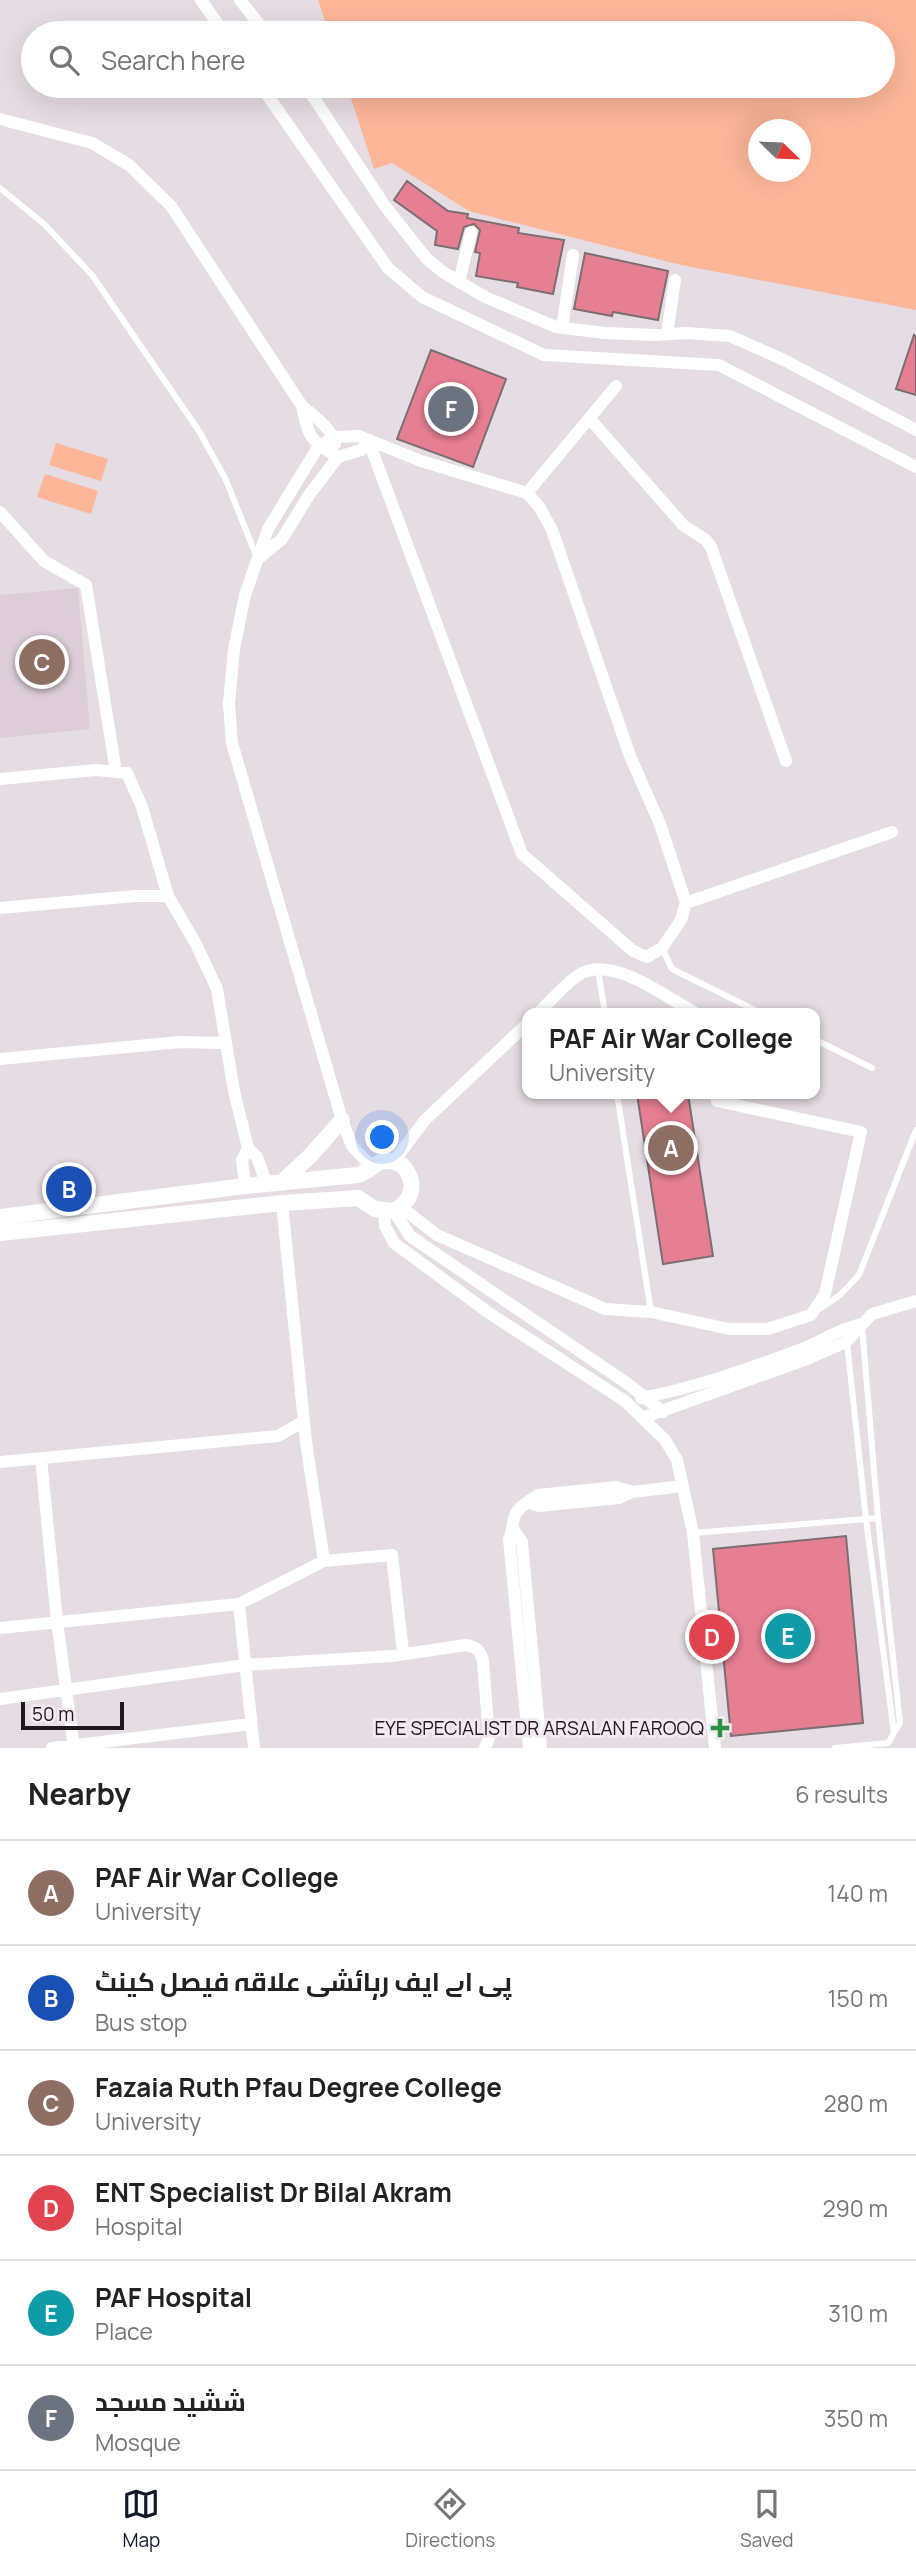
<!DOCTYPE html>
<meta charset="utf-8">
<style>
:root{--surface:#fff;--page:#f6f6f6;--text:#222;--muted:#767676;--line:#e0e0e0;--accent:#111827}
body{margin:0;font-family:Manrope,Cairo,sans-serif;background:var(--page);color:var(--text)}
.compass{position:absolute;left:748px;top:119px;width:63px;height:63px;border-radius:50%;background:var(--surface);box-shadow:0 7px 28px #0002;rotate:113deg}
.scale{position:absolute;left:21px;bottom:18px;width:103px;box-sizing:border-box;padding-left:7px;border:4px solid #1e1a1d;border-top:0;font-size:19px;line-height:24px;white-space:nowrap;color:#1e1a1d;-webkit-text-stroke:5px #f3e9f1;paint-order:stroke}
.you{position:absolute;left:383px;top:1138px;width:24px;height:24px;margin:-18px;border:5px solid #fff;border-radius:50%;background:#1a73e8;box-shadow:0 0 0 10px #1a73e833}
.badge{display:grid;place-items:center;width:46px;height:46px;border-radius:50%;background:var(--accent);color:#fff;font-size:23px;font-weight:700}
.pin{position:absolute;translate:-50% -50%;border:4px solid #fff;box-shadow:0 2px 7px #0006}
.popup{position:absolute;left:522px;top:1008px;width:298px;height:91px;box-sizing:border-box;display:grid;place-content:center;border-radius:14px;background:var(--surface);filter:drop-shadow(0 2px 5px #0005);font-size:23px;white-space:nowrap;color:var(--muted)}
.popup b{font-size:26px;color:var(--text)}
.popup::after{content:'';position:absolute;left:50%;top:100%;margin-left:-14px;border:14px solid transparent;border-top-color:var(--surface)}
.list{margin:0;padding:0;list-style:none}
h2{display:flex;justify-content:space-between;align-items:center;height:91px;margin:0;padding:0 28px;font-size:30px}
h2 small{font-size:23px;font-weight:400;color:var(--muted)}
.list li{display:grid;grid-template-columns:46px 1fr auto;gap:21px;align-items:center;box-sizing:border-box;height:105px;padding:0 28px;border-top:2px solid var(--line)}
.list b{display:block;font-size:26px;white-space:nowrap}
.list p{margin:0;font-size:23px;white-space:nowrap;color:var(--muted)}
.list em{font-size:23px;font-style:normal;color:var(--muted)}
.icon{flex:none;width:38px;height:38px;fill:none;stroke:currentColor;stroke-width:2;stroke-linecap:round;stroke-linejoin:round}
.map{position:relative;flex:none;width:916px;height:1748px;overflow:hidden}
.search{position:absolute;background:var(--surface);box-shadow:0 7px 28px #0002;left:21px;right:21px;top:21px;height:77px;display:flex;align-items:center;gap:18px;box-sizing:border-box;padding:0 24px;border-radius:38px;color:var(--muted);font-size:26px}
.sheet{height:721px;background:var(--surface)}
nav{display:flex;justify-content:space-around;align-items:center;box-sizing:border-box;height:98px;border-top:2px solid var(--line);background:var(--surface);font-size:19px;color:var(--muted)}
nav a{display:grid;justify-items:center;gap:4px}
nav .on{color:var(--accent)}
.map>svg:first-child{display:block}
</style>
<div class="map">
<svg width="916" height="1748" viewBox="0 0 916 1748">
<rect width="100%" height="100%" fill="#e6dce3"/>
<path fill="#ddcdd9" d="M78,588L90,729L0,738V595Z"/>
<path fill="#fdb698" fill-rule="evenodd" d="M318,0H916V310L681,265L469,211L392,163L374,169L347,86H883V33H329ZM758,130H800V172H758Z
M56,443L108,459L101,481L49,465Z
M45,474L98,491L91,514L37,497Z"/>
<path fill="#e77f92" stroke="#7b6f71" stroke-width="2" d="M407,181L448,211L468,214L467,218L519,228L518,233L564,240L553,294L517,287L518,283L476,276L480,253L475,252L480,230L474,224L464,227L458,249L435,245L437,231L394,200Z
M585,253L668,271L658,320L613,312L612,316L574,309Z
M914,335L916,336V395L896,389Z
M431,350L506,379L473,467L397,439Z
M637,1094H688L713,1256L663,1264Z
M846,1536L863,1723L731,1736L713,1549Z"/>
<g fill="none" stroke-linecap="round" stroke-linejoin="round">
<path stroke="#fff" stroke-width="6" d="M0,188L44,224L92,275L199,431L226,480L257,558
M662,948L672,969L761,1013
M598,970L605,1013
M814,1039L872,1068
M617,1094L651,1312
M818,1310L840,1295L859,1275L916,1130
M847,1343L866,1519L894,1733
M693,1533L878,1518
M835,1748L888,1743L900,1723L878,1518L862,1326"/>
<path stroke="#fff" stroke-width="12" d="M201,0L224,33
M240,0L266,33
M261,86L388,268L422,297L544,355L719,365L916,467
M306,86L385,206L426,258L443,272L485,297L556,327L605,333L656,335L686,333L730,336L784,360L916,430
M0,119L92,143L129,165L171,206L302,406C308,435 310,442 338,457
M459,282L471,232
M562,328L573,255
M667,334L675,280
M302,406C314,416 332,428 335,444
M590,419L683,525L706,540L711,547L786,761
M369,442L522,854L633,951L647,957L662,948L681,920L686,903L660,824L630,756L552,530L540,508L527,493L421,461L359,436L334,437L318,447L268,529L245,595L234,649L229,704L232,743L342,1120L352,1146L371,1166
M527,493L616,386
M0,512L44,561L86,585L116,772
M260,557L282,539L309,495L338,457L361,450L369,442
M0,779L96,770L127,773L142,807L168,896L196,944L217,989L234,1091L248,1148L257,1157L267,1185
M686,903L892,832
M0,908L135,896H168
M538,1013C550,1002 568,980 582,973C615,957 666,997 695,1013
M0,1059L180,1042L225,1043
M394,1161L425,1120L528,1023
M245,1186L242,1160L248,1148
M282,1203L306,1442L324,1561
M401,1207L437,1235L605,1309L651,1312L729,1329H768L811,1315L825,1294L861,1132L717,1101L716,1094
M384,1211L385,1226L394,1243L489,1313L625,1401L665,1440L677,1460L693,1533L715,1748
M394,1211L410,1236L628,1384L663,1412
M641,1398C694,1388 745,1370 797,1351C819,1343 837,1329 861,1324
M642,1418L807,1359L846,1342L872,1314L916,1301
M41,1458L57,1621L74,1748
M0,1462L278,1436L304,1421
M528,1502L539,1506L619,1498L632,1492L683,1486
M514,1530L522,1542L541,1748
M239,1604L254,1748
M0,1628L239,1604L324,1561L392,1555L403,1653
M0,1699L245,1665L392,1656L466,1645C477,1647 480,1650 483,1661L489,1738L485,1748
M52,1748L251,1724
M529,1748L509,1539C513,1531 512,1523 515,1515C519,1506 531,1500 538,1495L617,1487L632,1492"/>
<path stroke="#fff" stroke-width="16" d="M281,1183L310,1156L342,1120
M0,1217L245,1186L358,1175C377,1168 378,1154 402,1165C417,1181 414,1200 394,1211L375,1209L358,1198L282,1203L0,1233"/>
</g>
<path fill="#2b8f44" stroke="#f3e9f1" stroke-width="2.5" d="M716.5 1717.5h7v7h7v7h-7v7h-7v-7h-7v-7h7z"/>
<g text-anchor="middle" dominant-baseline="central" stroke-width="6" stroke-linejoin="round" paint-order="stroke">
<g font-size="19" fill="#1e1a1d" stroke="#f3e9f1" text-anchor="end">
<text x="704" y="1728">EYE SPECIALIST DR ARSALAN FAROOQ</text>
</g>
</g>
</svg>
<svg class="compass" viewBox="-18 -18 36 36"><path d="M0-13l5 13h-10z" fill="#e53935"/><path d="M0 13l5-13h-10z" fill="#767676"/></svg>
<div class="scale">50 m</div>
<div class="you"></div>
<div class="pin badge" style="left:671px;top:1148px;background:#8d6e63">A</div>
<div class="popup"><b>PAF Air War College</b>University</div>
<div class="pin badge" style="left:69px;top:1189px;background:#1a4fb4">B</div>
<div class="pin badge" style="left:42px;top:662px;background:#8d6e63">C</div>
<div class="pin badge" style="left:712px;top:1637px;background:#e0444e">D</div>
<div class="pin badge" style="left:788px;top:1636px;background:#0f9aa8">E</div>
<div class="pin badge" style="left:451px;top:409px;background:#6b7280">F</div>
<div class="search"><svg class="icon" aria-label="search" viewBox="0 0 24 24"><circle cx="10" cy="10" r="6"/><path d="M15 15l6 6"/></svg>Search here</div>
</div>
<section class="sheet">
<h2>Nearby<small>6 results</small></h2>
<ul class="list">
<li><span class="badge" style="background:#8d6e63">A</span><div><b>PAF Air War College</b><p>University</p></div><em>140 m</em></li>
<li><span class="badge" style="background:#1a4fb4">B</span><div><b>پی اے ایف رہائشی علاقہ فیصل کینٹ</b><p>Bus stop</p></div><em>150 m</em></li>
<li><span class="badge" style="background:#8d6e63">C</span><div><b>Fazaia Ruth Pfau Degree College</b><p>University</p></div><em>280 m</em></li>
<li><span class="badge" style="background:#e0444e">D</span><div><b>ENT Specialist Dr Bilal Akram</b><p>Hospital</p></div><em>290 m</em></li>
<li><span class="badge" style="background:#0f9aa8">E</span><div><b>PAF Hospital</b><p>Place</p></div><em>310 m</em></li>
<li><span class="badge" style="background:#6b7280">F</span><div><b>ششید مسجد</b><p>Mosque</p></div><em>350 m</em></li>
</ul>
</section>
<nav>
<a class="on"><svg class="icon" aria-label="map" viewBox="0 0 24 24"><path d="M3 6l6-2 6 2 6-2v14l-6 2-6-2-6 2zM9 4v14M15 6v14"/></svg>Map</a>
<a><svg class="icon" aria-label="directions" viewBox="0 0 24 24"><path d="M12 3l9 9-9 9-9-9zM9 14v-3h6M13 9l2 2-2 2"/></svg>Directions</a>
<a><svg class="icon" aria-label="saved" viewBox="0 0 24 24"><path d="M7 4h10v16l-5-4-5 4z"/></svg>Saved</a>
</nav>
